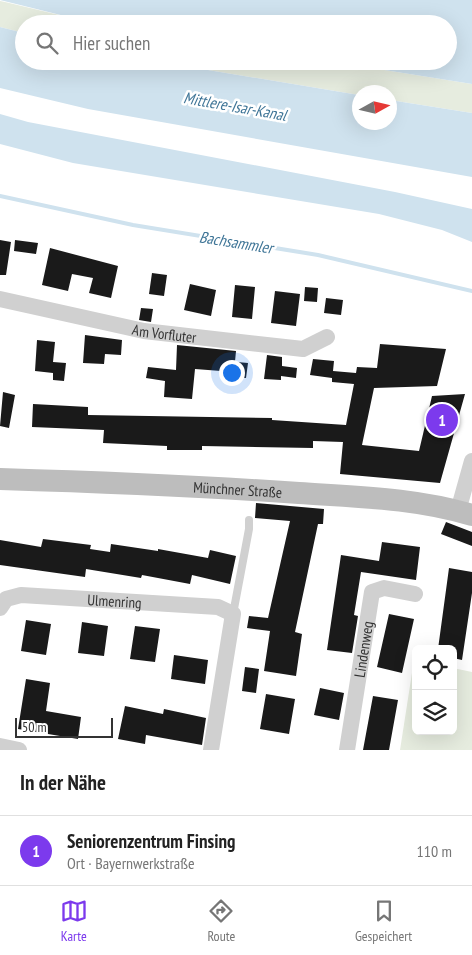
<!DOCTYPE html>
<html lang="de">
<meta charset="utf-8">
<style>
:root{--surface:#fff;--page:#f2f2f2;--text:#222;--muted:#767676;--line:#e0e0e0;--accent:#7c3aed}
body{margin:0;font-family:"PT Sans Narrow",sans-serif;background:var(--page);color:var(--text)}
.controls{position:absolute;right:15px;bottom:15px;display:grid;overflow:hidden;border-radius:8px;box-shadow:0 5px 20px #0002}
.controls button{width:45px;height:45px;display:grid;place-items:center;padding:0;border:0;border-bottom:1px solid var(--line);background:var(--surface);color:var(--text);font:25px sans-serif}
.compass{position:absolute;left:352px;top:85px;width:45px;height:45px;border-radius:50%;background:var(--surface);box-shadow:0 5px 20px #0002;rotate:82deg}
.scale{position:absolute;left:15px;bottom:12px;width:98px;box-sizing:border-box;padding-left:5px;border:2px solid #333;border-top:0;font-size:14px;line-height:18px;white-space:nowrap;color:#333;-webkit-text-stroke:4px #fff;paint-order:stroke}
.you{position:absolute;left:231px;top:372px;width:18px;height:18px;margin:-12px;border:4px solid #fff;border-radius:50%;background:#1a73e8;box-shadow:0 0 0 8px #1a73e833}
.badge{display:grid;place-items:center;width:32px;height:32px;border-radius:50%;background:var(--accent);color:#fff;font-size:16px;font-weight:700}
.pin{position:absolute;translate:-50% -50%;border:2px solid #fff;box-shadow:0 1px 5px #0006}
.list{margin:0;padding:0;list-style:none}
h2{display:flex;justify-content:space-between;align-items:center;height:65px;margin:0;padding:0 20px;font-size:21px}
h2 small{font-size:16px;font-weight:400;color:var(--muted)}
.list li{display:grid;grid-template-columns:32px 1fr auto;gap:15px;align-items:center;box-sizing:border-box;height:70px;padding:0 20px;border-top:1px solid var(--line)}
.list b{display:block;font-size:19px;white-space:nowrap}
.list p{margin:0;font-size:16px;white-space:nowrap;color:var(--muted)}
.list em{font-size:16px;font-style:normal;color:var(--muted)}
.icon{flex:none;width:28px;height:28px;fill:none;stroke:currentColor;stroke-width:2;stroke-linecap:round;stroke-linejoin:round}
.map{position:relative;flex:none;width:472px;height:750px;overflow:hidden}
.search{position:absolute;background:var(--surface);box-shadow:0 5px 20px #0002;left:15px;right:15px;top:15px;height:55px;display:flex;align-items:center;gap:12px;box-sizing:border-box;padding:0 18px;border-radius:28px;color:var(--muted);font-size:19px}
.sheet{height:135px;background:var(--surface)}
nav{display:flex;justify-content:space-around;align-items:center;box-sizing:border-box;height:70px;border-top:1px solid var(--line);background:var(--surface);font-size:14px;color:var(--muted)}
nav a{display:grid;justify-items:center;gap:2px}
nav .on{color:var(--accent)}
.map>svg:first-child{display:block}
</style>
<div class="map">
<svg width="472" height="750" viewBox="0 0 472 750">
<rect width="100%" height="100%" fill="#fff"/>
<path fill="#e6ecdf" d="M0,1L5,2L97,24H24V33L0,27Z
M154,61H328L472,84V113L390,100V92H360L359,95Z
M414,660L416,731H453V668L472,672V750H400Z"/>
<path fill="#cfe2ee" d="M472,0V84L328,61H448V24H97L0,0Z
M0,27L24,33V61H154L359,95L360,122H390V100L472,113V177L88,109L0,88Z
M0,114L28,122L395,192L472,209V242L442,230L379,214L73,163L0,144Z"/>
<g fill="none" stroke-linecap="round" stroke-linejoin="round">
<path stroke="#cfe2ee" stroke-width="4" d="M0,196L133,225L318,255L472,291"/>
</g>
<path fill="#1a1a1a" d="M0,240L11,242L6,275H0Z
M15,240L38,243L36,254L14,251Z
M50,248L118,266L111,298L89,293L93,278L72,274L68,291L42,285Z
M152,273L167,275L164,296L149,294Z
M190,284L216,290L211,316L184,310Z
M235,285L255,287L252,319L232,317Z
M305,287L318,288L317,302L304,301Z
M275,291L300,294L296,326L271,323Z
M326,298L343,300L341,315L324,313Z
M141,308L153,309L151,322L139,320Z
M85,335L122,340L121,355L105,354L104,364L83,363Z
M37,340L55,342L53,362L66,363L64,381L53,380V373L35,371Z
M380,344L446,349L437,386L374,388L362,445L419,451L432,396L465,394L440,483L340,474L343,442L313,441V448L202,446V450H167V446L103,443L104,430L32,427L33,404L88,407V415L272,418V420L346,425L354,384L332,382V378L310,375L313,359L334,361L333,371L356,373L357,367L377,368Z
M177,345L236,351L234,372L195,369L192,399L164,397L165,381L146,378L148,367L176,370Z
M267,355L282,357V366L297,368L296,378L281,376V380L264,379Z
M237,362L248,363L246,378L236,377Z
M3,392L15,395L9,428L0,426Z
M256,503L324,509L323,524H318L295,632L302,634L296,676L264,671L270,631L247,628L249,616L268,618L290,521L255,518Z
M446,522L472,532V546L441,534Z
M43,539L91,545L90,549L110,552L111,544L158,551V549L208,558L210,550L236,556L230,584L192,575L190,584L142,575L141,578L86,569L85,577L0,565V540L41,547Z
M382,542L420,547L416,580L361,572L354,615L358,616L352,653L327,650L341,555L379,561Z
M449,568L472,572V593L462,660L453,658V649H438Z
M389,614L414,619L402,673L377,667Z
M26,620L51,624L46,655L21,651Z
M82,622L108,626L104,656L78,653Z
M135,626L160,629L155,662L130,659Z
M174,655L208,660L205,684L171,679Z
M245,667L259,669L256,693L242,691Z
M26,679L50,683L46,711L81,717L78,739L18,729Z
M320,688L344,693L339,720L314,715Z
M266,694L295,699L289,734L260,729Z
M373,696L398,700L389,750H363Z
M125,706L163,714L164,709L206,718L202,745L146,735L145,744L118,739Z"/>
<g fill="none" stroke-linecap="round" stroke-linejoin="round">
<path stroke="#d0d0d0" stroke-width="8" d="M233,614L249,529V520"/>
<g stroke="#d0d0d0" stroke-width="16">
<path id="s1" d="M0,299L144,331L303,349L327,337"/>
<path d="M458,511L472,461"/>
<path id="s2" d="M0,608L6,599L21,595L218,607L233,614L211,750"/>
<path d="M0,746L19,750"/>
<path id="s3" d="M347,750L372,592L384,588L415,594"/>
</g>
<path stroke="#bdbdbd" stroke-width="22" id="s4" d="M0,479C100,482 200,486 299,493C358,497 416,498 472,515"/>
</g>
<g text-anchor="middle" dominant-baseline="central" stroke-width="5" stroke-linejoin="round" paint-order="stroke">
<g font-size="15" fill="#333" stroke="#fff">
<text stroke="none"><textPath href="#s1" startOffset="168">Am Vorfluter</textPath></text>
<text stroke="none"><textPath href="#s4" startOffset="238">Münchner Straße</textPath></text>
<text stroke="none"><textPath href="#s2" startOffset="120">Ulmenring</textPath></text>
<text stroke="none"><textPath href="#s3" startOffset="102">Lindenweg</textPath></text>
</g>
<g font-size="16" font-style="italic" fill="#3f7597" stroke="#fff">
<text transform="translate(235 106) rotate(10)">Mittlere-Isar-Kanal</text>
<text transform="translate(236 242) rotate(9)">Bachsammler</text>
</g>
</g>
</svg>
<div class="controls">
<button><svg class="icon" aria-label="locate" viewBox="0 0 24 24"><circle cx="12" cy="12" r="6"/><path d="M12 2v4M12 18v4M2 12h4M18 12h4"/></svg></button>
<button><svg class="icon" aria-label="layers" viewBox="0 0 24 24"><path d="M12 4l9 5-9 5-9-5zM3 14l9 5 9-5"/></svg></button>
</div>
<svg class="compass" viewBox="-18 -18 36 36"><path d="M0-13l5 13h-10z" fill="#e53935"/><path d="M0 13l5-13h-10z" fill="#767676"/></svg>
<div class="scale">50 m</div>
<div class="you"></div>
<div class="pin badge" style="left:442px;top:420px">1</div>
<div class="search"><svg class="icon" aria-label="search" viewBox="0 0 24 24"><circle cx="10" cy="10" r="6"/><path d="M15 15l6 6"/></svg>Hier suchen</div>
</div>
<section class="sheet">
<h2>In der Nähe<small></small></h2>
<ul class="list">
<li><span class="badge">1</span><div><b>Seniorenzentrum Finsing</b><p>Ort · Bayernwerkstraße</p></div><em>110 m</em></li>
</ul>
</section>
<nav>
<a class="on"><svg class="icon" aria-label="map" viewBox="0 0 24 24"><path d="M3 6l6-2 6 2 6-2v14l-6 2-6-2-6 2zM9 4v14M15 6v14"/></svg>Karte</a>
<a><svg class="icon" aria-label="directions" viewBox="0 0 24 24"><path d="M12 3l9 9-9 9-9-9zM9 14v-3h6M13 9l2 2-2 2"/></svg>Route</a>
<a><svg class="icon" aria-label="saved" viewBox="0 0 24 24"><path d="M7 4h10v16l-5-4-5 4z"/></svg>Gespeichert</a>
</nav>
